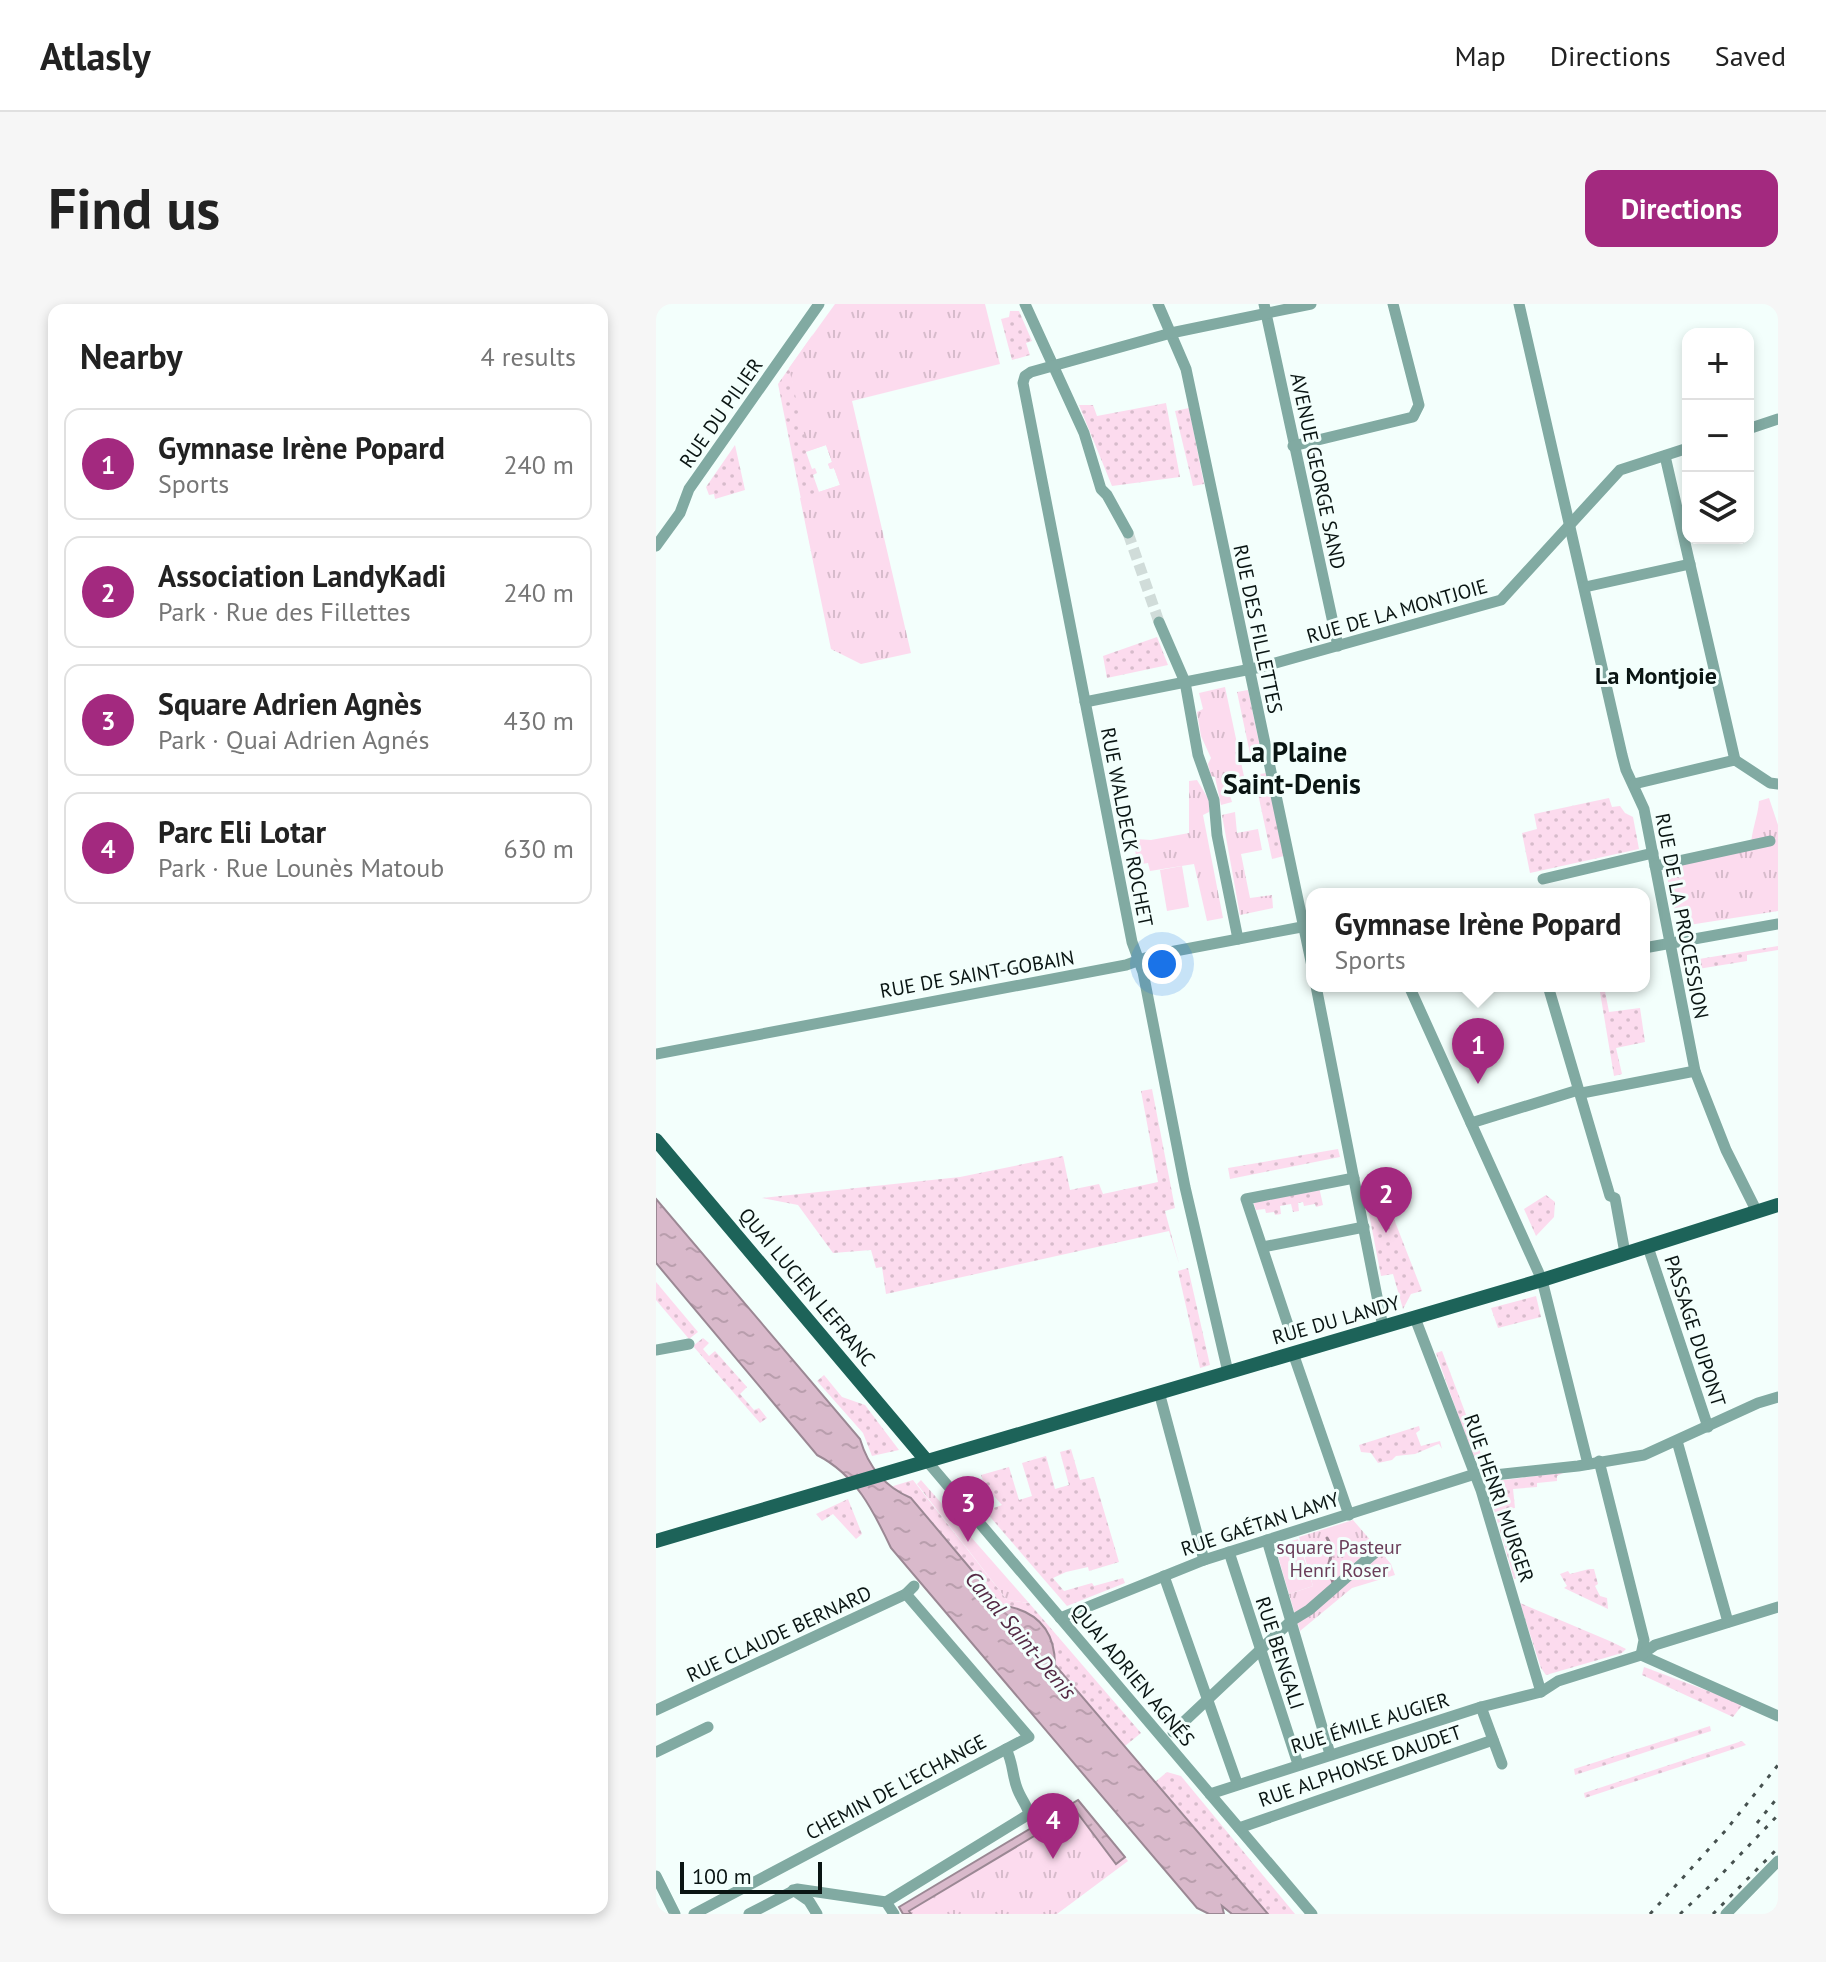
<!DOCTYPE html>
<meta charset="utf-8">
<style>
:root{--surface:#fff;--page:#f6f6f6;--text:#222;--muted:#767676;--line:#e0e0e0;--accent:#a3297f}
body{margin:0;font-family:"PT Sans",sans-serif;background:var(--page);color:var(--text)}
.controls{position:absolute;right:24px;top:24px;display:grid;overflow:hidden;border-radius:16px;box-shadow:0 4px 12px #0003}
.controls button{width:72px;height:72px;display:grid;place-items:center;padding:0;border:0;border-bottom:2px solid var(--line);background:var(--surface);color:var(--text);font:40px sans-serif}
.scale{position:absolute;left:24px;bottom:20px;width:142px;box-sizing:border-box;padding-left:8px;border:4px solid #0a1513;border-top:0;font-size:22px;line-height:28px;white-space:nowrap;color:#0a1513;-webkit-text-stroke:6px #f3fffc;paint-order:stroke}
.you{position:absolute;left:506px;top:660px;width:28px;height:28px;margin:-20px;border:6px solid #fff;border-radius:50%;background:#1a73e8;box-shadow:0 0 0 12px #1a73e833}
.badge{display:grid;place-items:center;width:52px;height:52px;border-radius:50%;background:var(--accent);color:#fff;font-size:26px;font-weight:700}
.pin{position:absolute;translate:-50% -66px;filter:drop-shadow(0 2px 4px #0008)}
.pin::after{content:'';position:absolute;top:42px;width:28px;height:24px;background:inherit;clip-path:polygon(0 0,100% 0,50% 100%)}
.popup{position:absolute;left:650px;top:584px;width:344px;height:104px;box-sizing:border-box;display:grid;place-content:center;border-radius:16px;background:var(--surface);filter:drop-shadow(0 2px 6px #0005);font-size:26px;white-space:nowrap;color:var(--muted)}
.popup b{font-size:30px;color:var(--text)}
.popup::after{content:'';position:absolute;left:50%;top:100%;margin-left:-16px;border:16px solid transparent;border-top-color:var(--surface)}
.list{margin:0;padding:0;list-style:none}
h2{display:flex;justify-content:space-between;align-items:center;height:104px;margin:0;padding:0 32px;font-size:34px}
h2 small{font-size:26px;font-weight:400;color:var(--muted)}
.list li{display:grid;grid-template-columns:52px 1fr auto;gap:24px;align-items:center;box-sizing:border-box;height:112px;margin:0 16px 16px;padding:0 16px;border:2px solid var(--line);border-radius:16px}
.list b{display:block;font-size:30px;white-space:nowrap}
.list p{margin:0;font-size:26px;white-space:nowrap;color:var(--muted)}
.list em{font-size:26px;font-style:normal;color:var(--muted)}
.icon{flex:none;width:44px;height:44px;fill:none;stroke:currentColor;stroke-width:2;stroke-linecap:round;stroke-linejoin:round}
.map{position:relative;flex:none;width:1122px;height:1610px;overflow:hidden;border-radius:16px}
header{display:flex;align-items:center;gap:48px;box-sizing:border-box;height:112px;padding:0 40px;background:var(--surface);border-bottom:2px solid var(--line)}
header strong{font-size:38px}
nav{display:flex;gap:44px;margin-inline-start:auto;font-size:28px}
.intro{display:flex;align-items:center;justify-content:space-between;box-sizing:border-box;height:192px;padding:0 48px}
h1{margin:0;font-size:56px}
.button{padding:20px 36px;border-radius:16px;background:var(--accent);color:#fff;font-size:28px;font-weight:700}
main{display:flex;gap:48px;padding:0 48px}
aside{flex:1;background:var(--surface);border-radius:16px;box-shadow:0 4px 12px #0003}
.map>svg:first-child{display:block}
.grass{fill:url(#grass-dots);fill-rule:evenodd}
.park{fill:url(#park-tufts)}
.pitch{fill:#fcdbee}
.water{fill:url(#water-ripples);stroke:#9b8894;stroke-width:2}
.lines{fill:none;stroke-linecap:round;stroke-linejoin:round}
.stream{stroke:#9b8894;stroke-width:3}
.minor-tunnel{stroke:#d0dcd9;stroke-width:11;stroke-dasharray:11 5.5;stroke-linecap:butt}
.minor{stroke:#81aaa2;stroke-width:11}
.major{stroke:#1d6359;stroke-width:14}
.rail{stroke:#46514f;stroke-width:3;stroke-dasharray:4 8;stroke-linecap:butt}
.labels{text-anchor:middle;stroke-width:6;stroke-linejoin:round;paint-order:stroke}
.street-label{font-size:20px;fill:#0a1513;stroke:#f3fffc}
.park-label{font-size:20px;fill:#6a3d59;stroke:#f3fffc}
.water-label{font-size:22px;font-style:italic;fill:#532944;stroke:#f3fffc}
.quarter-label{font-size:24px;font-weight:bold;fill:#0a1513;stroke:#f3fffc}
.district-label{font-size:28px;font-weight:bold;fill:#0a1513;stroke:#f3fffc}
</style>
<header>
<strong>Atlasly</strong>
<nav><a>Map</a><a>Directions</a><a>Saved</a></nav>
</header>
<div class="intro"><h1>Find us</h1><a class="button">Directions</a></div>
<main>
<aside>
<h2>Nearby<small>4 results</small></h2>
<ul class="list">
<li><span class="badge">1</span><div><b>Gymnase Irène Popard</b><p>Sports</p></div><em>240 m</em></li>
<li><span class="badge">2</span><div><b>Association LandyKadi</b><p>Park · Rue des Fillettes</p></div><em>240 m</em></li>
<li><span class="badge">3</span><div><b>Square Adrien Agnès</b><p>Park · Quai Adrien Agnés</p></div><em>430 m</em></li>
<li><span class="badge">4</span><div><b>Parc Eli Lotar</b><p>Park · Rue Lounès Matoub</p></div><em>630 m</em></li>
</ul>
</aside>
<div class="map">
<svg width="1122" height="1610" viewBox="0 0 1122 1610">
<defs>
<pattern id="grass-dots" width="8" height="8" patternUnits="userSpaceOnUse" patternTransform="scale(2)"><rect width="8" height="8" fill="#fcdbee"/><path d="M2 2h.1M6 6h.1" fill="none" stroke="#d7bbcb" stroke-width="1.8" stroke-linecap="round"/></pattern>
<pattern id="park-tufts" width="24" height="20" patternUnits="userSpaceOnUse" patternTransform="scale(2)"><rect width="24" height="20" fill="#fcdbee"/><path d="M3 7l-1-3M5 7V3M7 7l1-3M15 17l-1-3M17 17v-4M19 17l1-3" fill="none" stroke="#d7bbcb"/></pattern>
<pattern id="water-ripples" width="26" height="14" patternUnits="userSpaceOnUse" patternTransform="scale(2)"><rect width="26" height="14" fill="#d9b9cb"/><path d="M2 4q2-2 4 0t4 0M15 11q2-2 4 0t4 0" fill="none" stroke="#b99ead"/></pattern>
</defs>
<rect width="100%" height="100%" fill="#f3fffc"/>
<g class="grass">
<path d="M354,7H363L376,37L370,39L374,51L356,56L345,15L353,13Z"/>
<path d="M157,30L136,76L138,82L169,74L211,249L158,260L122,80ZM170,141L176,158L172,160L174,165L178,164L184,181L163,188L157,171L161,169L159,164L156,165L150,148Z"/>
<path d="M510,99L524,173L456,182L423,101H437L441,112Z"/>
<path d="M533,104L548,180L537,182L519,107Z"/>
<path d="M79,141L89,186L59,195L58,190L53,191L50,183Z"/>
<path d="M501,333L512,361L451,374L447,352Z"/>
<path d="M592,386L607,457L596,459L581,388Z"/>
<path d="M610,469L628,552L616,555L598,471Z"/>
<path d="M953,494L956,503L964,502L969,509L977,513L983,545L874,569L866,529L881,525L878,510Z"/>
<path d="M1122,642V646L1091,651V657L1042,665L1043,672L1035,674L1031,657Z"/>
<path d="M943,682H948L953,708L984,704L989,738L960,744L966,770L958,772Z"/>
<path d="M496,785L519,904L509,907L523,960L513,927L230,990L226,963L220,964L215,946L177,949L142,901L106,894L304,873L407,852L414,886L443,880L447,890L502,878L485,787Z"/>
<path d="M682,845L684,853L574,875L572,864Z"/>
<path d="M722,874L766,987L755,990L747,1005L737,970L725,972L709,889Z"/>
<path d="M663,883L667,901L660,903L659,900L648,902L647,898L642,899L643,907L637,908L635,900L624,902L625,910L619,911L618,908L610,909L609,905L600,906L597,897Z"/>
<path d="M890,891L899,898L898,913L880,932L868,905Z"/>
<path d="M532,964L554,1061L544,1064L522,967Z"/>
<path d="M0,978L42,1028L33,1035L0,996Z"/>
<path d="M880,992L885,1013L842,1024L835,1004Z"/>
<path d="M47,1034L53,1039L47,1045L53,1052L59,1047L91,1083L84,1090L98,1106L103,1104L111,1114L104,1119L37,1042Z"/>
<path d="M786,1047L826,1153L818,1156L780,1049Z"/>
<path d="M168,1071L186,1093L209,1101L243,1146L216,1152L207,1129L161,1077Z"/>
<path d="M763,1122L764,1126L760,1129L765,1142L784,1137L786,1145L783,1140L780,1141L759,1150L740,1152L736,1156L722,1159L715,1149L705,1148L703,1141Z"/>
<path d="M415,1145L424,1176L438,1173L463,1258L433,1267L432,1263L410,1268L397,1274L408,1287L436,1279L438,1282L467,1274L469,1279L411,1302L329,1207L346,1201L329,1182L325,1171L353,1163L363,1196L376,1192L366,1159L390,1152L399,1185L413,1181L404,1148Z"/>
<path d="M909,1168L901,1172V1177L881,1179V1183L857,1185L859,1204L845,1206L865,1272L858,1275L831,1181L833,1178Z"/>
<path d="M257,1176L351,1296L373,1299L485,1429L469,1442L399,1361C400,1325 378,1306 345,1301L255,1195L239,1187L234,1183Z"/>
<path d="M192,1195L206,1230L200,1235L177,1210L166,1217L160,1210Z"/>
<path d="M933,1265H938L942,1280L939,1282L944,1292L951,1294L952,1305L908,1284L911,1282L904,1270L912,1267L914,1270Z"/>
<path d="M864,1299L956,1338L970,1345L966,1349L890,1371L885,1364Z"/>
<path d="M988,1363L1087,1400L1077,1413L986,1371Z"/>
<path d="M1054,1422L1055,1427L919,1471L918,1465Z"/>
<path d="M1086,1437L1090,1441L929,1494L928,1489Z"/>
<path d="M511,1468L525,1472L639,1610H612L499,1478Z"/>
</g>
<g class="park">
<path d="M179,0H329L344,60L196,97L255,349L205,360L175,345L144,194L184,181L178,164L174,165L172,160L176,158L170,141L152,147L133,64Z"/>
<path d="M569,383L589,477L571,481L576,498L565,501L559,473L555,472L552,460L555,454L545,432L541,408L547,405L543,389Z"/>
<path d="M541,476L553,496V508L547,511L567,614L551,617L538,560L494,567L492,559L480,561L479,535L495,536L533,529V477Z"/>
<path d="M1113,494L1122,521V607L1033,621C1013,614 1013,580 1010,562L1095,543C1095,527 1102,513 1103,497Z"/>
<path d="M579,508L581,529L602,525L606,546L585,550L594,594L616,591L617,604L584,611L566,511Z"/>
<path d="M265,1176L373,1299L351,1296L261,1180Z"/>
<path d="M697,1216L735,1260L739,1271L696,1284L644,1327L633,1290L657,1282L643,1233Z"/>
<path d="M422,1496L472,1557L401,1610H247L243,1603Z"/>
</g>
<g class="pitch">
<path d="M526,562L533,603L511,607L504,566Z"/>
<path d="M642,1235L657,1282L633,1290L619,1242Z"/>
</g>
<g class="water">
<path d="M0,895L204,1135C212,1162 229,1183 255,1194L345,1301C379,1306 399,1325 399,1361L612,1610H576L566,1602L568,1610H553L541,1604L235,1244C217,1206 200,1171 161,1151L0,959Z"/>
<path d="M422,1496L469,1553L460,1560L420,1507L253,1607L255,1610H247L243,1603Z"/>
</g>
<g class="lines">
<path class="stream" d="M671,1234L677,1245L672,1263L677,1279"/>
<path class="minor-tunnel" d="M472,229L503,318"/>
<g class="minor">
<path d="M369,0L428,129L445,185L451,191L472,229"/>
<path d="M502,0L530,65L656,662"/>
<path d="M608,0L682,342"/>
<path d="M863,0L966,451L970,466L988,505L1039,767L1070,846L1101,908"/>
<path d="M1092,125L1122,115"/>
<path d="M637,142L757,113L763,101L737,0"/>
<path d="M1009,152L1079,456"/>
<path d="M1092,224V225"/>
<path d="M0,242L24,209L33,185L163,0"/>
<path d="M929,283L1034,260"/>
<path d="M503,318L529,378L542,451L558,496L561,531L582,635"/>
<path d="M429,398L605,363L845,296L964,166L1032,144"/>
<path d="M978,480L1079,456L1114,479L1122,480"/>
<path d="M999,562L1114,537"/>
<path d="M887,575L997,549"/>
<path d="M988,644L1122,620"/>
<path d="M660,682L727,1023"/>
<path d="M753,682L886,976L932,1160"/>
<path d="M892,682L954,892L959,894L969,949"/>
<path d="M0,750L470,661L498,651L656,621"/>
<path d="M815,819L919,787L926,789L1039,767"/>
<path d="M607,943L708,923"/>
<path d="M992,943L1052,1123"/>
<path d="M759,1014L825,1186L885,1388"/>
<path d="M635,1030L590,895L698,874"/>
<path d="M0,1046L33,1040"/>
<path d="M637,1049L693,1211"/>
<path d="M572,1068L529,883L487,668L476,638L367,79L369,72L375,68L515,29L655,0"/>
<path d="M503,1088L548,1256"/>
<path d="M1021,1137L1072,1318"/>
<path d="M270,1156L656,1610"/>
<path d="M943,1157L988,1336L985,1351"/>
<path d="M611,1236L674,1450"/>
<path d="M573,1248L642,1460"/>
<path d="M508,1272L581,1479"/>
<path d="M404,1314L548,1256L819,1170L829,1172L922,1162L988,1151L1102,1099L1122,1093"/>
<path d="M985,1351L1122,1412"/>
<path d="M825,1403L846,1460"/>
<path d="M0,1406L250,1290L258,1282"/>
<path d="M517,1428L635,1317L653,1306L723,1245"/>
<path d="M0,1448L52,1423"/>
<path d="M554,1490L825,1403L885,1388L902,1377L985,1351L999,1341L1122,1303"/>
<path d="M583,1524L837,1436"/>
<path d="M0,1572L19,1610"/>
<path d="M137,1586L153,1597L161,1610"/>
<path d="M230,1598L370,1512L373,1509C370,1500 364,1493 361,1484C356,1471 357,1458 350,1445"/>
<path d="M38,1610L373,1433L250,1290"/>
<path d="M93,1610L141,1585L230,1598L238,1610"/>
<path d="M1070,1610L1122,1557"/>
</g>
<g class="major">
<path d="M0,836L270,1156"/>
<path d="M0,1237L886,976L1122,901"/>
</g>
<g class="rail">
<path d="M1101,1519L1122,1493"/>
<path d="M994,1610L1070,1526L1122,1461"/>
<path d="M1024,1610L1060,1576L1122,1511"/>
<path d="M1057,1610L1122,1544"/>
</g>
</g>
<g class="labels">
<g class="street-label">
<text transform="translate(65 109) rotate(-55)" y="7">RUE DU PILIER</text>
<text transform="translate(662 167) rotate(78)" y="7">AVENUE GEORGE SAND</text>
<text transform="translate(741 307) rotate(-16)" y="7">RUE DE LA MONTJOIE</text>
<text transform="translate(602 325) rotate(78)" y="7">RUE DES FILLETTES</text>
<text transform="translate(471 523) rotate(79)" y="7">RUE WALDECK ROCHET</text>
<text transform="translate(1026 612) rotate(79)" y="7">RUE DE LA PROCESSION</text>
<text transform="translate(321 670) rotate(-10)" y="7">RUE DE SAINT-GOBAIN</text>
<text transform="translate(151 983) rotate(50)" y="7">QUAI LUCIEN LEFRANC</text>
<text transform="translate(680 1016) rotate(-16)" y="7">RUE DU LANDY</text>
<text transform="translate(1039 1027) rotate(72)" y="7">PASSAGE DUPONT</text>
<text transform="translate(843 1194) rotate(71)" y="7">RUE HENRI MURGER</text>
<text transform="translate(604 1220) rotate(-18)" y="7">RUE GAÉTAN LAMY</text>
<text transform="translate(123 1330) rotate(-25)" y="7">RUE CLAUDE BERNARD</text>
<text transform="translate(624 1349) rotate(72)" y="7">RUE BENGALI</text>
<text transform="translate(477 1371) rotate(50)" y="7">QUAI ADRIEN AGNÉS</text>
<text transform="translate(714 1419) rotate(-17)" y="7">RUE ÉMILE AUGIER</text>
<text transform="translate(704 1462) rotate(-19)" y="7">RUE ALPHONSE DAUDET</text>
<text transform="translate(240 1483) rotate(-28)" y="7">CHEMIN DE L'ECHANGE</text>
</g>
<g class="park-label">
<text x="683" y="1250">square Pasteur<tspan x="683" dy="23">Henri Roser</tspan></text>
</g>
<g class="water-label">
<text transform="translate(365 1331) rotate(50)" y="8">Canal Saint-Denis</text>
</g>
<g class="quarter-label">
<text x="1000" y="380">La Montjoie</text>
</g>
<g class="district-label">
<text x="636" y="458">La Plaine<tspan x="636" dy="32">Saint-Denis</tspan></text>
</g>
</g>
</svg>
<div class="controls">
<button>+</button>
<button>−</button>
<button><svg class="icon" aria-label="layers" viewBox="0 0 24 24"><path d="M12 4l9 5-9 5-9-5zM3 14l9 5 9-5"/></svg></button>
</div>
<div class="scale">100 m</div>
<div class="you"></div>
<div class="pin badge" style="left:822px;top:780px">1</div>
<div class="popup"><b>Gymnase Irène Popard</b>Sports</div>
<div class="pin badge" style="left:730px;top:929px">2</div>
<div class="pin badge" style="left:312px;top:1238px">3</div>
<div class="pin badge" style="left:397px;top:1555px">4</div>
</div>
</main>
